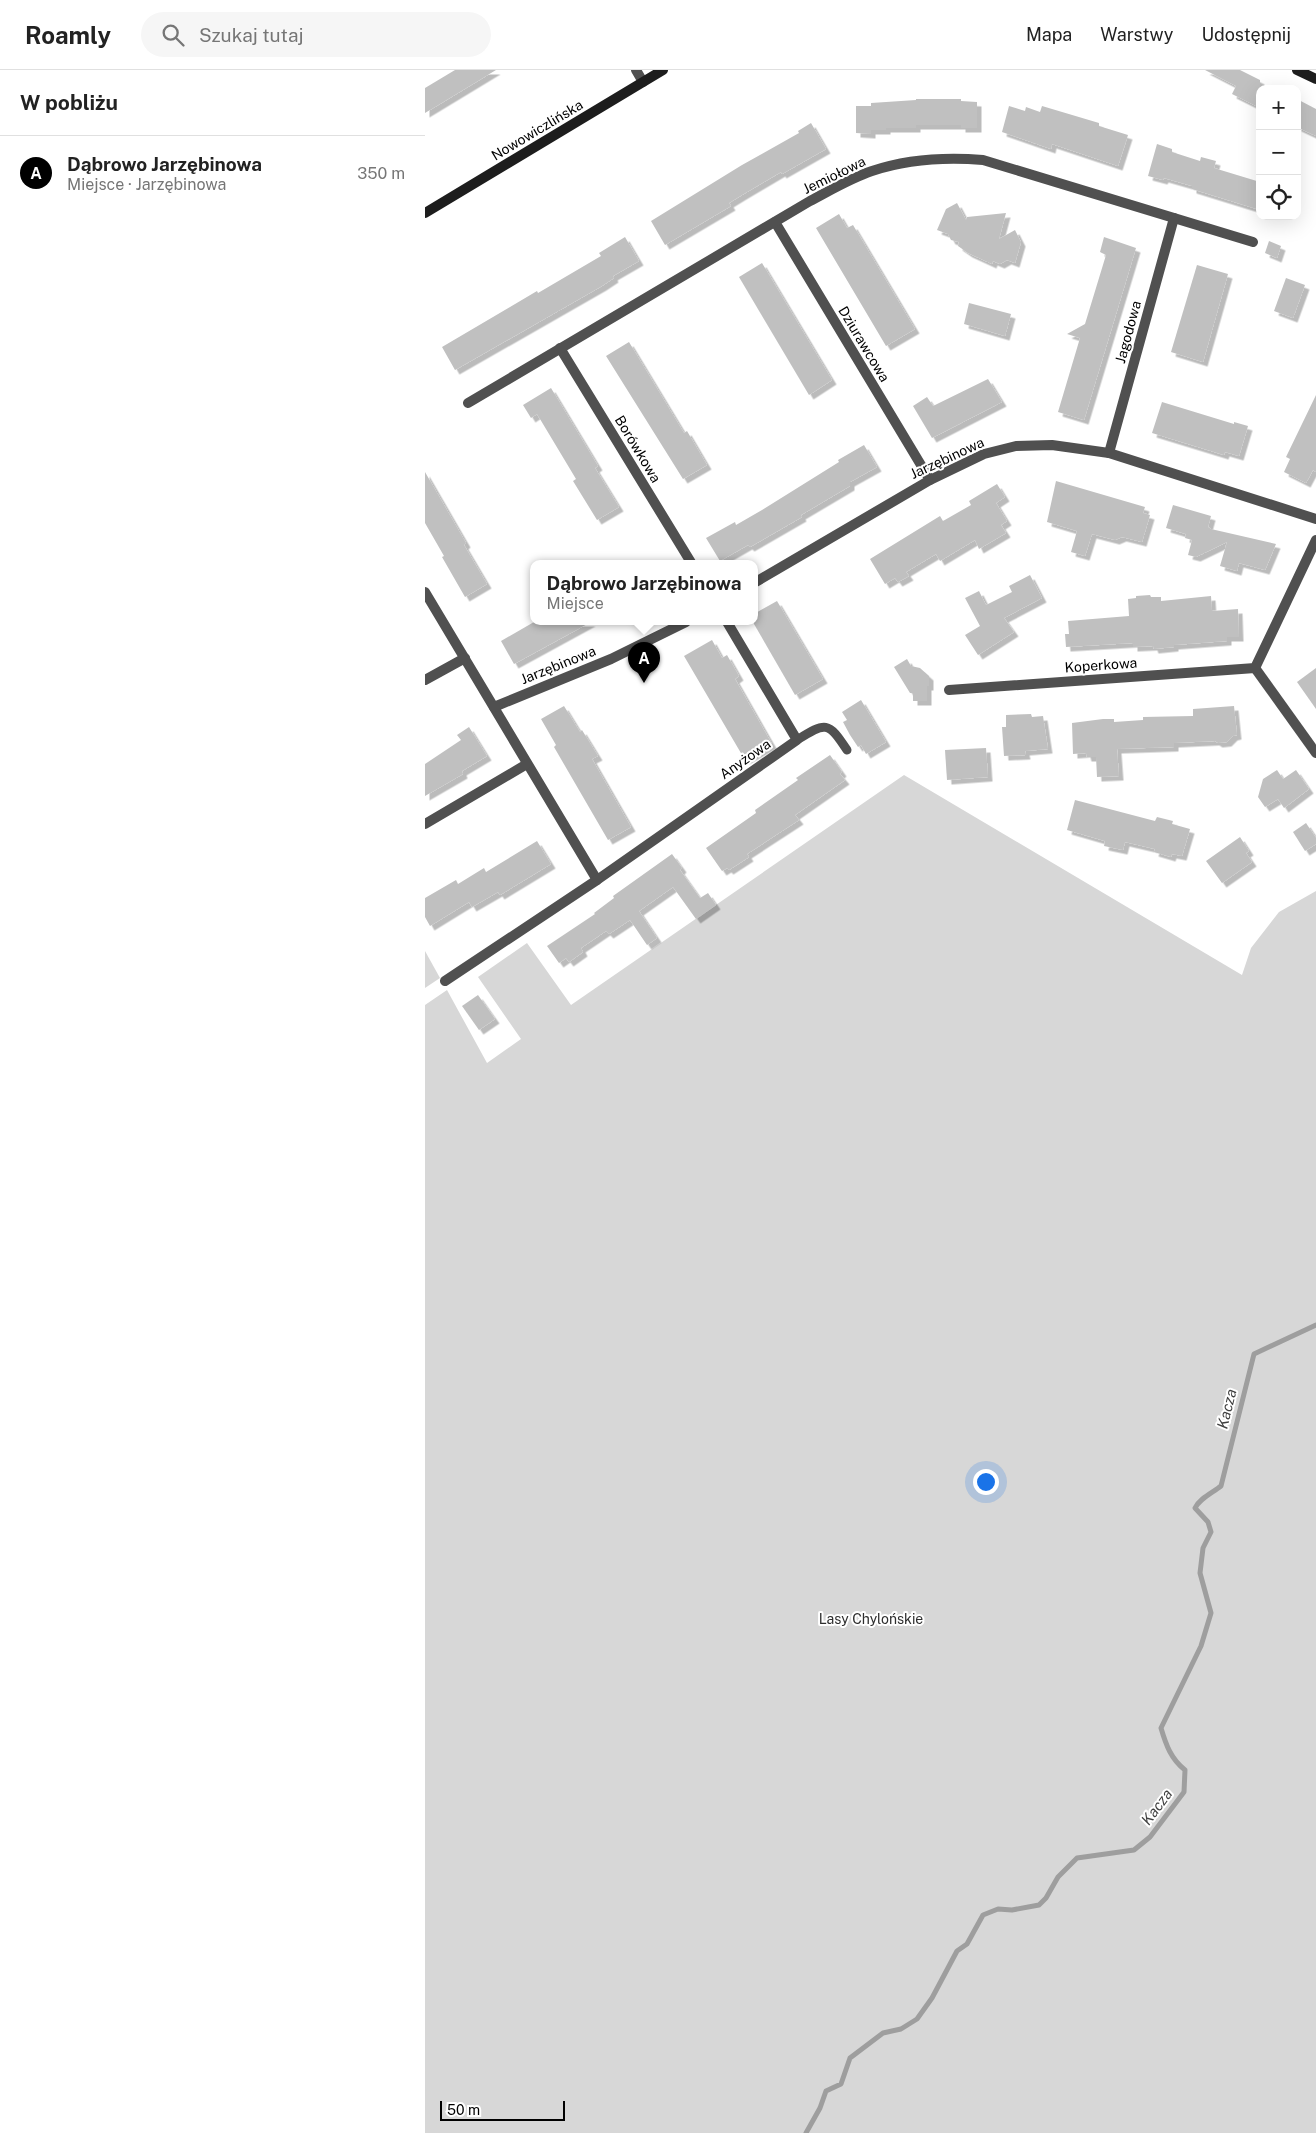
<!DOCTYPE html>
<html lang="pl">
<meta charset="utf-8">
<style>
:root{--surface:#fff;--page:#f6f6f6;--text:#222;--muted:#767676;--line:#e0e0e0;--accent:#000}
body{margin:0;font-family:"Public Sans",sans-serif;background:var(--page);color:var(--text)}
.controls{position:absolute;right:15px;top:15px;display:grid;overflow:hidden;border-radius:10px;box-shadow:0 5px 20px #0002}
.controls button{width:45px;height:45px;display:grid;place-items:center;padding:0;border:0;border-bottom:1px solid var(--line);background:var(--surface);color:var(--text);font:25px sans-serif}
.scale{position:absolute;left:15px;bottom:12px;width:125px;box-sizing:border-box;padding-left:5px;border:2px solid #000;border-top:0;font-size:14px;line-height:18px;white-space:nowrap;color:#000;-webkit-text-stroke:4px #fff;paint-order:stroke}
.you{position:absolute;left:560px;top:1411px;width:18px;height:18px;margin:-12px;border:4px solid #fff;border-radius:50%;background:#1a73e8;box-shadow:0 0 0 8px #1a73e833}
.badge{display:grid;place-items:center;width:32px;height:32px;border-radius:50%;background:var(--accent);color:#fff;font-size:16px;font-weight:700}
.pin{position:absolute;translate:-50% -41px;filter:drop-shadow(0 1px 2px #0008)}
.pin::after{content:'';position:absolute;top:26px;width:18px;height:15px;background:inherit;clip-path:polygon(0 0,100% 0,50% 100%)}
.popup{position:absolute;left:105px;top:490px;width:228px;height:65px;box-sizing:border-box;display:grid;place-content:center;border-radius:10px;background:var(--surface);filter:drop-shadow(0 1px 4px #0005);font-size:16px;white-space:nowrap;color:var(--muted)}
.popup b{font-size:19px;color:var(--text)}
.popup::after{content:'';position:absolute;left:50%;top:100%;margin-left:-10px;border:10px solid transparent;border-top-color:var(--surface)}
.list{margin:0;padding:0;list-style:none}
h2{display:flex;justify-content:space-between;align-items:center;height:65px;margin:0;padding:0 20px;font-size:21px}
h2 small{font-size:16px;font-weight:400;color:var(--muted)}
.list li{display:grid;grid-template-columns:32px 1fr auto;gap:15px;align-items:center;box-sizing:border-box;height:75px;padding:0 20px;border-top:1px solid var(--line)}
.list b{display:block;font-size:19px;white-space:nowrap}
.list p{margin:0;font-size:16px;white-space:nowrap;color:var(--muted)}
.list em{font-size:16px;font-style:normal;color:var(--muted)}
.icon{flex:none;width:28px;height:28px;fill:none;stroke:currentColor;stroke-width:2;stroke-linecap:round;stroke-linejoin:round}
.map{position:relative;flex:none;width:891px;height:2063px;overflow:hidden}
header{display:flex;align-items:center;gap:30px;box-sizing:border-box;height:70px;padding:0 25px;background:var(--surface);border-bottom:1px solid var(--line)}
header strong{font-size:24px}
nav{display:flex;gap:28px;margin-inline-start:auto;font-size:18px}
.search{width:350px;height:45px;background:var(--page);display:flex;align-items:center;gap:12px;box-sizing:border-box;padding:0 18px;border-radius:28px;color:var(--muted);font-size:19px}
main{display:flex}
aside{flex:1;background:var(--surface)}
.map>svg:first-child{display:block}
.green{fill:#d7d7d7}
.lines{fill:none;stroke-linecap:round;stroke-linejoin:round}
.stream{stroke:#9e9e9e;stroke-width:5}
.building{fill:#c0c0c0;filter:url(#shadow)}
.lane{stroke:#505050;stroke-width:9}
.street{stroke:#505050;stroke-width:10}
.secondary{stroke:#1d1d1d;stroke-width:10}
.labels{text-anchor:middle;stroke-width:4;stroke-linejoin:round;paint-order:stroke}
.street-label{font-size:14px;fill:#000;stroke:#fff}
.park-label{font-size:14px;fill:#2e2e2e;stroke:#fff}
.water-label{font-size:15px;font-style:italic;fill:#3f3f3f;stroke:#fff}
</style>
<header>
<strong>Roamly</strong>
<div class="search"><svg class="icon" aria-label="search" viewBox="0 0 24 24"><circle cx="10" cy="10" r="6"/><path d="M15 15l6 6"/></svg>Szukaj tutaj</div>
<nav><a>Mapa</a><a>Warstwy</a><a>Udostępnij</a></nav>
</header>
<main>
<aside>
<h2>W pobliżu<small></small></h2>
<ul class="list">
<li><span class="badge">A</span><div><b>Dąbrowo Jarzębinowa</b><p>Miejsce · Jarzębinowa</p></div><em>350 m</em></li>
</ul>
</aside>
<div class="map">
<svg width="891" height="2063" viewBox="0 0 891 2063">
<defs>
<filter id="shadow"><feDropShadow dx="4.5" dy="4.5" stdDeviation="0" flood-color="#0004"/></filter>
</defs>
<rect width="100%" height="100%" fill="#fff"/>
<g class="green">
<path d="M479,705L817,905L826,878L854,842L891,821V2063H0V935L22,920L62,993L96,969L53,907L102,873L146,935Z"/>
<path d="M0,881L15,908L0,918Z"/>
</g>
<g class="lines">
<path class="stream" d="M381,2063L395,2038L401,2021L416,2014L425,1988L458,1963L476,1959L492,1949L507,1928L532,1881L542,1874L558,1845L573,1839L587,1840L614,1835L621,1828L633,1807L652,1788L709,1780L725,1767L759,1722L760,1700C746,1689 741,1675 736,1658L776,1576L786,1543L775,1503L778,1478L786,1462L783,1452L770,1438C775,1428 787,1423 796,1416L829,1284L891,1255"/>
</g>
<g class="building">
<path d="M30,0H71L0,43V18Z"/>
<path d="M780,0H815L835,10V38L807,24L811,16Z"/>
<path d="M491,29H536V31L552,32V58H536V55H491V58H461V60H446V64L431,63V36H446V33L491,30Z"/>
<path d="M872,29L891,39V66L872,57Z"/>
<path d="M584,36L600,41L601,37L615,42L617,36L674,53V56L703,65L693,96L627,74L626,79L577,62Z"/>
<path d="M386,53L401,79L357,104L356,102L317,125L304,133L306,136L240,175L226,151L317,95L374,63L373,61Z"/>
<path d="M732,74L747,79V82L775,91L776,87L791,91L789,98L835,112V140L767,119V116L739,108L738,110L723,106Z"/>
<path d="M532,133L541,150L542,147L581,143L574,169L590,160L596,172L590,193L582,190L575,194L568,191L567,194L543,183L533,176L534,172L526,170L523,164L512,160L521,139Z"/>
<path d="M414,144L422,158L428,155L490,259L461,276L391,158Z"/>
<path d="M200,167L214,191L188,206L189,208L177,216L30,300L17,277L112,221L113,223L176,186L174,183Z"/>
<path d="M679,167L711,178L659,350L633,342L655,268L642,264L660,254L681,185L675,182Z"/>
<path d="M844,171L856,176L852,188L840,183Z"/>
<path d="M337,193L407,310L384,325L314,207Z"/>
<path d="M772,195L803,204L778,292L746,282Z"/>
<path d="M861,208L880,215L868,248L849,241Z"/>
<path d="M544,233L586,244L580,266L539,254Z"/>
<path d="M204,272L259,363L262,361L282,395L258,409L181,286Z"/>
<path d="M563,309L577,332L507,368L488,336L502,327L508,336Z"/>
<path d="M126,318L173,396L170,398L194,437L172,450L148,411L151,409L112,344L106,348L98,335Z"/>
<path d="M891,325V402L888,400L881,413L859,402L865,389L861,387Z"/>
<path d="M737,332L809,354V352L823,356L814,386L800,382L799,385L727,363Z"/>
<path d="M439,375L452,397L425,412V416L376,445L377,447L325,477L323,475L295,491L281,468L310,452L311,455L337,440L414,392L413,390Z"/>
<path d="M0,402L41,473L39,475L62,514L40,527L17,487L19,486L0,453Z"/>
<path d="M631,411L720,437L718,443L725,445L717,472L697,467L690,470L667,464L660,486L646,482L652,461L622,452Z"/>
<path d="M572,414L580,427L571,433L582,451L576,455L581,463L554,479L550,470L515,491L511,484L481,502L484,506L473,512L470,508L460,514L445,489L515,446L518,451L546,435L544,431Z"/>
<path d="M748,435L786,446L783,457L786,459L851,474L840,500L814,493L812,501L795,496L802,472L771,487L763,485L767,470L760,468L761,464L741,458Z"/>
<path d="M605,505L617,528L579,548L589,562L553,585L540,565L555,556L540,528L554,521L561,535L587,522L584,516Z"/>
<path d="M725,525L726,527H736V531L786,526L787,541L813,539L814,567H802V571L749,575V577L729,579L728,576L708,577V573L641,577L640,564H644L643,551L704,546L703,529L711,528V526Z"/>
<path d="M352,531L398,609L370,625L329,554V544Z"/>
<path d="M109,552H166L89,594L76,571Z"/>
<path d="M287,570L297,588L302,585L314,606L310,609L347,674L320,690L259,586Z"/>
<path d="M482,589L486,596L495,598L504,606V616H502V631H488V623H485L469,597Z"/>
<path d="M891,598V639L872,612Z"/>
<path d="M436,630L461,672L441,684L436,675L433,677L425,665L418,652L422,650L417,642Z"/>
<path d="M139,636L155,662L157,660L173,686L167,689L206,757L183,770L129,677L131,675L116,649Z"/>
<path d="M809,636L812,665L808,666L802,672L793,673L790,671L749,673V677L692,679L694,706L672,707L671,687H662L661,683L648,684L647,653L678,649H689V652L718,650V647L768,646V639Z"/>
<path d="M606,644L607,647L618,646L623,679L600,681L601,685L579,686L577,657H581V645Z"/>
<path d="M44,657L62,686L37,701L38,704L0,726V694L36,670L32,665Z"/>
<path d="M561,678L563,707L522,710L520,680Z"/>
<path d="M405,685L417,702L415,704L420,710L370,745L374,750L322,784L324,787L304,800L302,798L297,801L281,778L331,743L330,740L373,710L371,708Z"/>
<path d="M852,700L858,709L871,700L884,719L859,738L853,729L840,737L833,727L838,709Z"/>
<path d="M650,730L730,751L732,747L748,751L747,754L765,759L757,786L747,784L746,787L729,782L730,779L700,772L698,780L679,776L680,771L642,760Z"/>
<path d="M881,753L891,768V774L880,781L868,762Z"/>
<path d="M815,767L824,781L821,783L827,792L797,813L781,791Z"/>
<path d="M112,771L126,794L75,825L73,822L47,837L44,832L5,856L0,847V828L31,810L33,814L59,798L61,802Z"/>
<path d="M247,784L257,798L255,800L275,828L283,823L291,835L271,849L248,817L214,841L232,868L222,875L205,850L184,864L181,861L156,878L158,882L144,892L141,888L134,893L122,876L170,844L169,843L189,828L188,826Z"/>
<path d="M53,925L70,949L54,960L37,936Z"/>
</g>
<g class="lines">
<path class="lane" d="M372,670C401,652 403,651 422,680"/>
<g class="street">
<path d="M211,0L218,12"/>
<path d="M350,152L505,410"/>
<path d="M135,278L267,494"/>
<path d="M43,333L385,131C406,120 426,108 447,101C483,89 521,87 558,90L828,172"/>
<path d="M684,383L749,148"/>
<path d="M329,513L505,410L559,384L591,376L627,375L684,383L891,449"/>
<path d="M0,522L172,810"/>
<path d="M830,598L891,683"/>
<path d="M0,610L40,588"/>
<path d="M524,620L830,598L891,470"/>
<path d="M69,637L186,589L261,552"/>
<path d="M0,754L102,694"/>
<path d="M20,911L172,810L372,670L302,552"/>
</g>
<g class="secondary">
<path d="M872,0L891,9"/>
<path d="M0,143L238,0"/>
</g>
</g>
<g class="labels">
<g class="street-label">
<text transform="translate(112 60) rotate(-31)" y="5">Nowowiczlińska</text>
<text transform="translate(409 105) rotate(-26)" y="5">Jemiołowa</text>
<text transform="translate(703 262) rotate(-75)" y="5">Jagodowa</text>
<text transform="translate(439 274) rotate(59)" y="5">Dziurawcowa</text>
<text transform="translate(213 379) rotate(59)" y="5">Borówkowa</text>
<text transform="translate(522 388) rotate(-25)" y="5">Jarzębinowa</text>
<text transform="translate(133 595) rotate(-22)" y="5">Jarzębinowa</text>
<text transform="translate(676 595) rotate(-4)" y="5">Koperkowa</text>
<text transform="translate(320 689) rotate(-35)" y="5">Anyżowa</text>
</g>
<g class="park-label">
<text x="446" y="1554">Lasy Chylońskie</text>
</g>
<g class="water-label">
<text transform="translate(802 1339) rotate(-76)" y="5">Kacza</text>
<text transform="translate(732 1737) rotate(-53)" y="5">Kacza</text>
</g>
</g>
</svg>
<div class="controls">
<button>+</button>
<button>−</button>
<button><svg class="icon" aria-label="locate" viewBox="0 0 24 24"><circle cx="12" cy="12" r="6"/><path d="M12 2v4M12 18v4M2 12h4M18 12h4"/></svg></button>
</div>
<div class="scale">50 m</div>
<div class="you"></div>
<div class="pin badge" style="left:219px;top:613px">A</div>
<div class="popup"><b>Dąbrowo Jarzębinowa</b>Miejsce</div>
</div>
</main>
